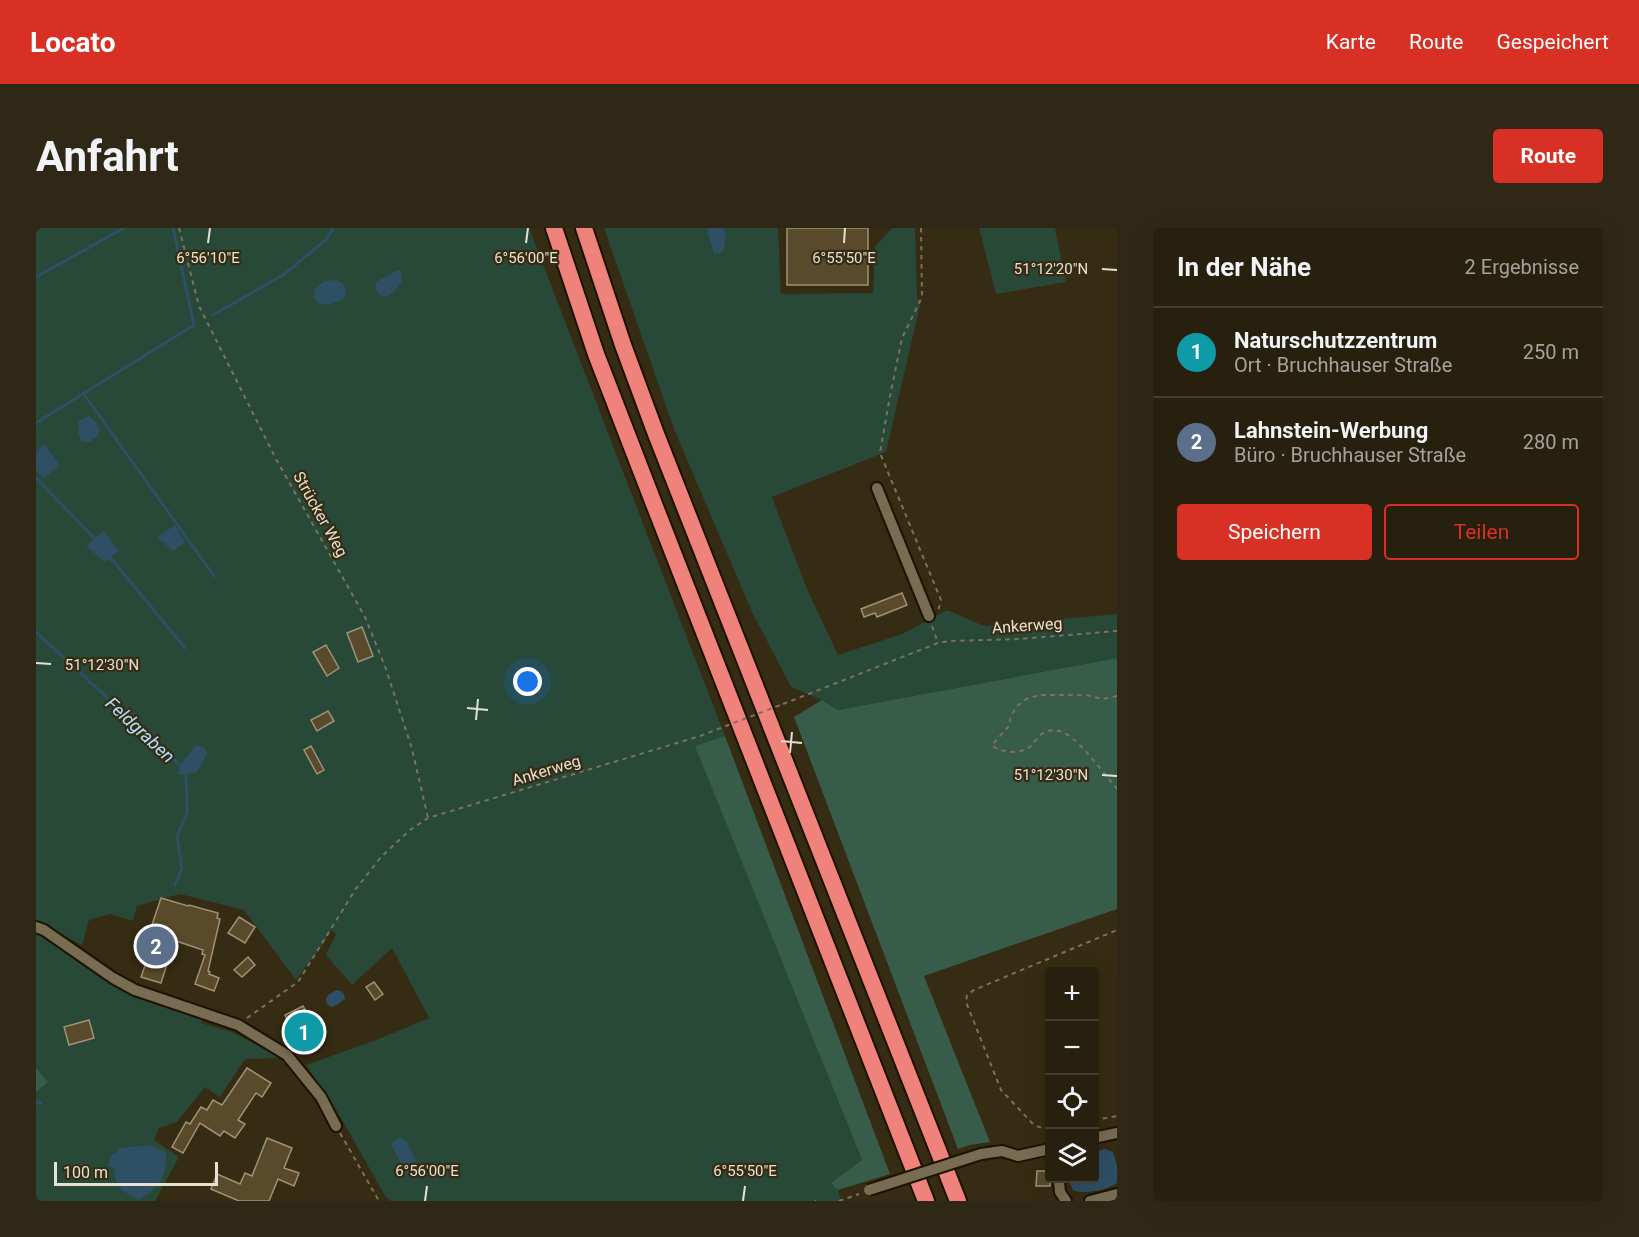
<!DOCTYPE html>
<html lang="de">
<meta charset="utf-8">
<style>
:root{--surface:#28200e;--page:#302817;--text:#f1f3f6;--muted:#a5a39e;--line:#443e2e;--accent:#d93025}
body{margin:0;font-family:Roboto,sans-serif;background:var(--page);color:var(--text)}
.controls{position:absolute;right:18px;bottom:18px;display:grid;overflow:hidden;border-radius:6px;box-shadow:0 6px 24px #0002}
.controls button{width:54px;height:54px;display:grid;place-items:center;padding:0;border:0;border-bottom:2px solid var(--line);background:var(--surface);color:var(--text);font:30px sans-serif}
.scale{position:absolute;left:18px;bottom:15px;width:164px;box-sizing:border-box;padding-left:6px;border:3px solid #e7e1d2;border-top:0;font-size:16px;line-height:21px;white-space:nowrap;color:#e7e1d2;-webkit-text-stroke:4px #362b13;paint-order:stroke}
.you{position:absolute;left:492px;top:454px;width:21px;height:21px;margin:-15px;border:4px solid #fff;border-radius:50%;background:#1a73e8;box-shadow:0 0 0 9px #1a73e833}
.badge{display:grid;place-items:center;width:39px;height:39px;border-radius:50%;background:var(--accent);color:#fff;font-size:20px;font-weight:700}
.pin{position:absolute;translate:-50% -50%;border:3px solid #fff;box-shadow:0 2px 6px #0006}
.list{margin:0;padding:0;list-style:none}
h2{display:flex;justify-content:space-between;align-items:center;height:78px;margin:0;padding:0 24px;font-size:26px}
h2 small{font-size:20px;font-weight:400;color:var(--muted)}
.list li{display:grid;grid-template-columns:39px 1fr auto;gap:18px;align-items:center;box-sizing:border-box;height:90px;padding:0 24px;border-top:2px solid var(--line)}
.list b{display:block;font-size:22px;white-space:nowrap}
.list p{margin:0;font-size:20px;white-space:nowrap;color:var(--muted)}
.list em{font-size:20px;font-style:normal;color:var(--muted)}
.actions{display:flex;gap:12px;padding:18px 24px}
.actions a{flex:1;padding:14px 0;border:2px solid var(--accent);border-radius:6px;text-align:center;font-size:21px;color:var(--accent)}
.actions .main{background:var(--accent);color:#fff}
.icon{flex:none;width:33px;height:33px;fill:none;stroke:currentColor;stroke-width:2;stroke-linecap:round;stroke-linejoin:round}
.map{position:relative;flex:none;width:1081px;height:973px;overflow:hidden;border-radius:6px}
header{display:flex;align-items:center;gap:36px;box-sizing:border-box;height:84px;padding:0 30px;background:var(--accent);color:#fff}
header strong{font-size:28px}
nav{display:flex;gap:33px;margin-inline-start:auto;font-size:21px}
.intro{display:flex;align-items:center;justify-content:space-between;box-sizing:border-box;height:144px;padding:0 36px}
h1{margin:0;font-size:42px}
.button{padding:15px 27px;border-radius:6px;background:var(--accent);color:#fff;font-size:21px;font-weight:700}
main{display:flex;gap:36px;padding:0 36px}
aside{flex:1;background:var(--surface);border-radius:6px;box-shadow:0 6px 24px #0002}
.map>svg:first-child{display:block}
.green{fill:#284838}
.forest{fill:#385c4a}
.water{fill:#2e4f64}
.lines{fill:none;stroke-linecap:round;stroke-linejoin:round}
.stream{stroke:#2e4f64;stroke-width:3}
.building{fill:#584a2a;stroke:#9f9277;stroke-width:1.5}
.minor-casing{stroke:#1d1300;stroke-width:14}
.highway-casing{stroke:#1d1300;stroke-width:20}
.path{stroke:#7b725d;stroke-width:2;stroke-dasharray:4.5 4.5;stroke-linecap:butt}
.minor{stroke:#786c52;stroke-width:10}
.highway{stroke:#f0827c;stroke-width:16}
.minor-bridge-casing{stroke:#1d1300;stroke-width:14;stroke-linecap:butt}
.path-bridge{stroke:#7b725d;stroke-width:2;stroke-dasharray:4.5 4.5;stroke-linecap:butt}
.minor-bridge{stroke:#786c52;stroke-width:10}
.ticks{fill:none;stroke:#e7e1d2;stroke-width:2}
.labels{text-anchor:middle;stroke-width:4.5;stroke-linejoin:round;paint-order:stroke}
.street-label{font-size:16px;fill:#e7e1d2;stroke:#362b13}
.water-label{font-size:18px;font-style:italic;fill:#b0e0ff;stroke:#362b13}
.ticks-label{font-size:15px;text-anchor:middle;fill:#e7e1d2;stroke:#362b13;stroke-width:4.5;stroke-linejoin:round;paint-order:stroke}
</style>
<header>
<strong>Locato</strong>
<nav><a>Karte</a><a>Route</a><a>Gespeichert</a></nav>
</header>
<div class="intro"><h1>Anfahrt</h1><a class="button">Route</a></div>
<main>
<div class="map">
<svg width="1081" height="973" viewBox="0 0 1081 973">
<rect width="100%" height="100%" fill="#362b13"/>
<g class="green">
<path d="M0,0H493L689,508L660,519L826,932L796,955L802,962L805,973H355L349,968L304,888L270,837L343,811L393,790L356,720L316,757L290,727L300,706L295,702L289,713L260,752L208,682L144,666L101,678L97,693L74,686L53,692L46,717L18,702L21,717L74,748L167,789L165,795L196,804L245,830L209,831L184,869L169,859L141,894L123,900L118,912L143,929L119,973H0Z"/>
<path d="M568,0H742L745,66L837,65L839,19L856,0H879L881,67L884,77L850,224L736,269L771,361L802,427L866,406L911,382L948,398L1081,386V430L802,482L786,472L755,459L716,384L638,201Z"/>
<path d="M943,0H1019L1030,54L960,66Z"/>
</g>
<g class="forest">
<path d="M1081,430V681L888,748L954,914L934,917L922,921L758,489L786,472L802,482Z"/>
<path d="M689,508L854,946L802,962L795,955L826,932L659,518Z"/>
<path d="M0,840L12,854L0,864Z"/>
</g>
<g class="water">
<path d="M673,0H687L690,5L688,22L684,25L678,26L671,2Z"/>
<path d="M361,42L364,43C370,55 360,62 351,69L345,68L339,61L340,54Z"/>
<path d="M301,52L308,57L310,63L307,72L292,77L282,75L278,69L279,61L288,53Z"/>
<path d="M53,188L58,192L64,202L62,208L53,214L45,213L42,203L43,192Z"/>
<path d="M8,216L24,237L8,250L0,242V223Z"/>
<path d="M139,297L149,314L137,323L121,309Z"/>
<path d="M68,303L83,323L69,334L50,318Z"/>
<path d="M160,517L169,520L171,526L161,544L150,546H142L144,537Z"/>
<path d="M301,762L305,763L308,766L309,771L301,777L295,779L291,776L290,771L292,767Z"/>
<path d="M364,909L371,914L384,940L370,946L355,916Z"/>
<path d="M114,917L130,924C131,951 123,958 103,972C87,964 80,960 78,941L72,937L75,928L79,926L83,920Z"/>
<path d="M1069,921L1077,924L1081,938V955C1070,962 1050,967 1037,962L1032,951L1058,950L1059,924Z"/>
</g>
<g class="lines">
<g class="stream">
<path d="M0,49L88,0"/>
<path d="M177,87L247,47L291,11L297,0"/>
<path d="M47,165L178,348"/>
<path d="M0,195L158,97L137,0"/>
<path d="M0,250L60,312"/>
<path d="M74,329L149,420"/>
<path d="M0,404L145,538"/>
<path d="M139,657L146,640L141,608L151,585L150,546L148,544"/>
<path d="M0,874L5,875"/>
</g>
</g>
<g class="building">
<rect x="751" y="0" width="81" height="57"/>
<path d="M866,365L871,377L841,389L839,385L828,389L825,381Z"/>
<path d="M326,399L337,428L322,434L311,405Z"/>
<path d="M290,417L303,440L291,448L277,424Z"/>
<path d="M292,483L298,493L281,503L275,492Z"/>
<path d="M275,518L288,542L281,546L268,522Z"/>
<path d="M125,670L152,678L153,677L182,685L181,690L184,691L172,743L174,744L173,746L183,750L178,763L159,756L169,727L166,726L167,722L134,711L126,735L131,736L125,755L105,749L111,732L105,730Z"/>
<path d="M203,689L219,699L209,715L192,705Z"/>
<path d="M212,729L219,737L206,749L198,742Z"/>
<path d="M338,754L347,766L339,772L330,759Z"/>
<path d="M267,778L279,799L276,800L285,816L268,825L249,787Z"/>
<path d="M53,792L58,810L33,817L28,799Z"/>
<path d="M211,840L235,855L226,869L220,865L202,892L209,896L199,910L188,903L184,908L164,895L147,925L136,919L150,894L154,896L165,879L171,882L177,872L186,877Z"/>
<path d="M231,910L256,920L248,940L263,945L258,958L242,951L233,973H203L175,961L181,946L204,956L209,945L216,948Z"/>
<path d="M1001,943H1014V958H1000Z"/>
</g>
<g class="lines">
<defs>
<g id="minor">
<path d="M841,260L893,388"/>
<path d="M0,699L8,702L77,750L99,762L202,797L251,827L285,869L300,898"/>
<path d="M1058,910L1081,905"/>
<path d="M945,926L966,923L982,928L1014,921"/>
<path d="M1026,950L1023,954L1024,964L1030,973"/>
<path d="M1054,973L1081,966"/>
</g>
<g id="highway">
<path d="M518,0L560,126L618,276L890,973"/>
<path d="M548,0L587,117L620,206L922,973"/>
</g>
</defs>
<use href="#minor" class="minor-casing"/>
<use href="#highway" class="highway-casing"/>
<g class="path">
<path d="M143,0L163,78L240,231L329,389L350,441L376,521L392,590"/>
<path d="M885,0L886,69L866,110L853,173L844,225L905,372L902,383"/>
<path d="M896,398L902,415"/>
<path d="M1081,468L1067,471L1050,467H1005L992,470L981,478L975,488L973,498L956,517C966,526 985,526 995,518C996,518 1000,511 1001,511C1008,501 1020,500 1030,506C1045,514 1069,547 1081,561"/>
<path d="M747,476L902,415L913,413L983,411L1081,403"/>
<path d="M211,790L262,754L319,662L345,629L374,602L392,590L664,508"/>
<path d="M1058,892L1081,888"/>
<path d="M1014,900H1006L998,897L965,862L930,774L931,767L938,762L1081,702"/>
<path d="M304,905L343,973"/>
<path d="M779,973H780"/>
<path d="M803,973L823,966"/>
</g>
<use href="#minor" class="minor"/>
<use href="#highway" class="highway"/>
<defs>
<path id="minor-bridge" d="M833,962L945,926"/>
</defs>
<use href="#minor-bridge" class="minor-bridge-casing"/>
<path class="path-bridge" d="M664,508L747,476"/>
<use href="#minor-bridge" class="minor-bridge"/>
</g>
<path class="ticks" d="M172,15L174,0M490,15L492,0M808,15L809,0M1066,41L1081,42M0,435L15,436M431,480L452,482M440,492L442,471M745,513L766,515M754,525L756,504M1066,547L1081,548M389,973L391,958M707,973L709,958"/>
<g class="labels">
<g class="street-label">
<text transform="translate(285 286) rotate(61)" y="6">Strücker Weg</text>
<text transform="translate(991 397) rotate(-4)" y="6">Ankerweg</text>
<text transform="translate(510 542) rotate(-17)" y="6">Ankerweg</text>
</g>
<g class="water-label">
<text transform="translate(104 502) rotate(43)" y="6">Feldgraben</text>
</g>
</g>
<g class="ticks-label">
<text x="172" y="35">6°56'10"E</text>
<text x="490" y="35">6°56'00"E</text>
<text x="808" y="35">6°55'50"E</text>
<text x="1015" y="46">51°12'20"N</text>
<text x="66" y="442">51°12'30"N</text>
<text x="1015" y="552">51°12'30"N</text>
<text x="391" y="948">6°56'00"E</text>
<text x="709" y="948">6°55'50"E</text>
</g>
</svg>
<div class="controls">
<button>+</button>
<button>−</button>
<button><svg class="icon" aria-label="locate" viewBox="0 0 24 24"><circle cx="12" cy="12" r="6"/><path d="M12 2v4M12 18v4M2 12h4M18 12h4"/></svg></button>
<button><svg class="icon" aria-label="layers" viewBox="0 0 24 24"><path d="M12 4l9 5-9 5-9-5zM3 14l9 5 9-5"/></svg></button>
</div>
<div class="scale">100 m</div>
<div class="you"></div>
<div class="pin badge" style="left:268px;top:804px;background:#0f9aa8">1</div>
<div class="pin badge" style="left:120px;top:718px;background:#5c6f8a">2</div>
</div>
<aside>
<h2>In der Nähe<small>2 Ergebnisse</small></h2>
<ul class="list">
<li><span class="badge" style="background:#0f9aa8">1</span><div><b>Naturschutzzentrum</b><p>Ort · Bruchhauser Straße</p></div><em>250 m</em></li>
<li><span class="badge" style="background:#5c6f8a">2</span><div><b>Lahnstein-Werbung</b><p>Büro · Bruchhauser Straße</p></div><em>280 m</em></li>
</ul>
<div class="actions"><a class="main">Speichern</a><a>Teilen</a></div>
</aside>
</main>
